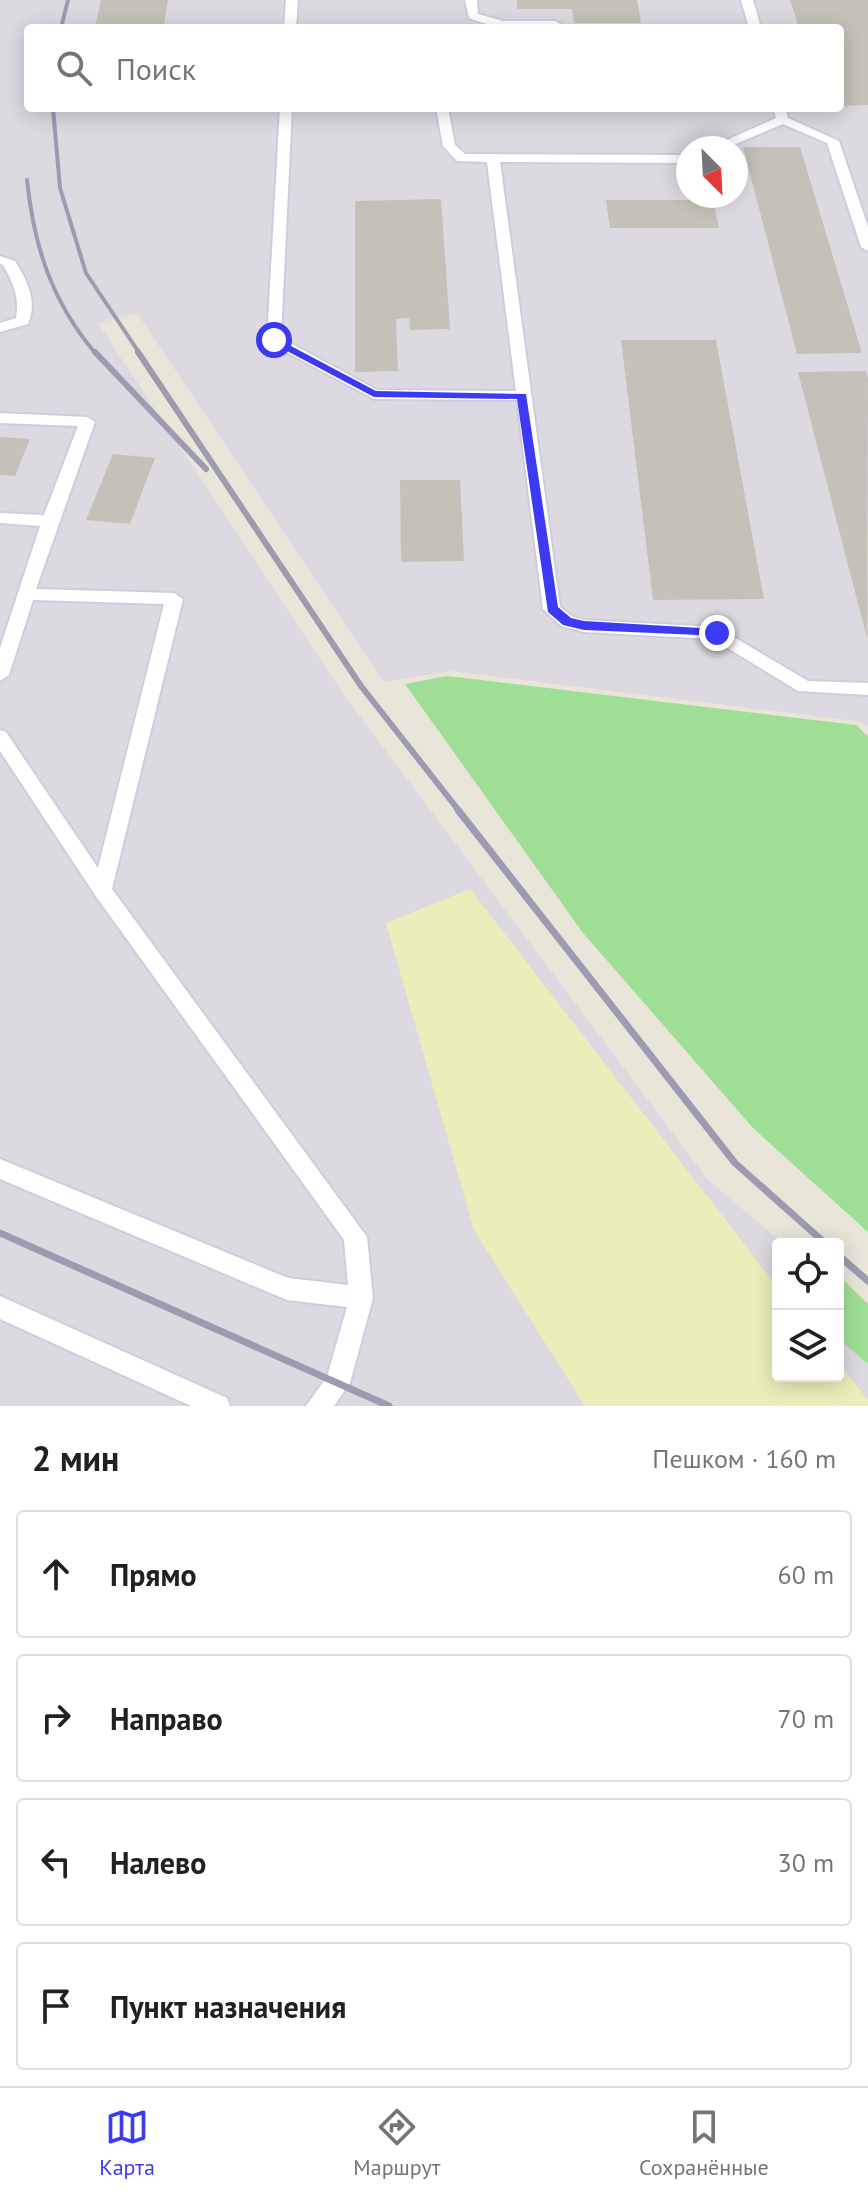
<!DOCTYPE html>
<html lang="ru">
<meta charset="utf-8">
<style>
:root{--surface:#fff;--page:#f2f2f2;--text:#202124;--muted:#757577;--line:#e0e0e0;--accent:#3d3af4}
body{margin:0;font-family:"PT Sans",sans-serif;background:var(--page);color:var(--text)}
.controls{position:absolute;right:24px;bottom:24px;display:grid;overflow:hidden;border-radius:8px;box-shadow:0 4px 20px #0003}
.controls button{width:72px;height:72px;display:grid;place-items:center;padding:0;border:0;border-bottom:2px solid var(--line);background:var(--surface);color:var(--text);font:40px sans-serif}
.compass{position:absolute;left:676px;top:136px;width:72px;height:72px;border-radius:50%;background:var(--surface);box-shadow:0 4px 20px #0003;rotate:156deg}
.stop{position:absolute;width:24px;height:24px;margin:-18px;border:6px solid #3d3af4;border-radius:50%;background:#fff}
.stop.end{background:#3d3af4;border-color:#fff;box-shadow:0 2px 8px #0008}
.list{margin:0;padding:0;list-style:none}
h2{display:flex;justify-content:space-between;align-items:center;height:104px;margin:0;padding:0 32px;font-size:34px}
h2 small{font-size:26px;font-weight:400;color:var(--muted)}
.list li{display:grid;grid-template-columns:52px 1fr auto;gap:24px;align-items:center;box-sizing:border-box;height:128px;margin:0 16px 16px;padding:0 16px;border:2px solid var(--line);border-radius:8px}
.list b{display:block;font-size:30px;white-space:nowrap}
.list em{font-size:26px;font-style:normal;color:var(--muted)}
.icon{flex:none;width:44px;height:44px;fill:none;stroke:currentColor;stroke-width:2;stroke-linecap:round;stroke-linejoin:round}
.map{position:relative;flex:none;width:868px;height:1406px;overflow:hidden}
.search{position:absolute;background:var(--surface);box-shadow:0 4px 20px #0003;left:24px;right:24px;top:24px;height:88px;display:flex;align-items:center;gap:20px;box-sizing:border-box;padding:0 28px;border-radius:8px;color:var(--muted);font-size:30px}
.sheet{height:680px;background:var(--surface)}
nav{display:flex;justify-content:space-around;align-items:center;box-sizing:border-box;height:112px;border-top:2px solid var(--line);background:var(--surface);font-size:22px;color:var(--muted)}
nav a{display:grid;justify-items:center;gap:4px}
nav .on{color:var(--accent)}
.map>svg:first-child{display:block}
.industrial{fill:#ddd9e1;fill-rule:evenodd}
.green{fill:#9fdf95}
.sand{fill:#eceeba}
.building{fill:#c4c1b8}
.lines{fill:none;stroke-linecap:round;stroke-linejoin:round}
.lane-casing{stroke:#cecde0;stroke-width:4}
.lane{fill:#fff;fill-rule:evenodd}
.rail-far2{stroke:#9c9bb1;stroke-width:4}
.rail-far1{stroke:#9c9bb1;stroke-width:6}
.rail{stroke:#9c9bb1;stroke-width:7}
.route{fill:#3d3af4}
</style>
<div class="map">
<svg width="868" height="1406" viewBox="0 0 868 1406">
<rect width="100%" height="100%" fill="#e9e5d8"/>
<path class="industrial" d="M0,0H868V727L862,722L450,671L384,682L137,313L98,323L344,695L708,1180L784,1244H778V1376H838V1290L868,1315V1406H0ZM28,28H840V108H28ZM688,148H736V196H688Z"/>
<g class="green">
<path d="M447,676L856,725L868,736V1232L753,1128L583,933L405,684Z"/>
<path d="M838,1275L868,1304V1364L838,1338Z"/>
</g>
<path class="sand" d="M470,889L778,1288V1376H838V1363L868,1400V1406H585L474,1230L386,923Z"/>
<g class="building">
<path d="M101,0H168L164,26L95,27Z"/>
<path d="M517,0H637L641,23H574L572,9H517Z"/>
<path d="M790,0H868V105L840,106V28H799Z"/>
<path d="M743,147H800L862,353L797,354Z"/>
<path d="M441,199L450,329L410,330L409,318L396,319L398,371L355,372V201Z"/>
<path d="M606,200H713L719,228H610Z"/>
<path d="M621,340H716L764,599L653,600Z"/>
<path d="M866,371L868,378L867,638L798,372Z"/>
<path d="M0,437L30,439L15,476L0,475Z"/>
<path d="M113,454L155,458L130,524L86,520Z"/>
<path d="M400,480H460L464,561L401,562Z"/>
</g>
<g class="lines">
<defs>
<g id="lane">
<path d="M286,0H298L296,28H284Z"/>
<path d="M465,0H477L478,14L503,21H555L561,24C542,36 489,27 469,18Z"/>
<path d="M741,0H753L761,28H749Z"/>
<path d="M280,108H292L281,338L377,390L516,391L487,162L457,161L443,146L436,108H448L455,145L465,154L688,155V163L500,162L560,607L573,617L584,620L717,627L808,681L868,683V695L798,691L713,639L584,632L561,626L543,609L517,400L374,399L269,343L267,340Z"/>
<path d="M773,108H785L788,118L839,141L868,227V251L861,247L827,143L783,124L726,148H709L776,118Z"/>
<path d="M0,256L15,261C27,280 38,302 28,324L0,332V323L16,318C20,298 13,282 3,265L0,264Z"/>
<path d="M0,413L87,417L95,422L36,589L174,593L183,599L112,889L367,1237L373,1298L350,1383L334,1406H306L327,1377L347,1307L287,1300L0,1179V1159L288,1278L348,1285L344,1240L95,895L0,751V730L6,732L98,868L164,604L33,600L9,675L0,681V648L40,526L0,523V513L44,515L78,426L0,423Z"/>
<path d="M0,1296L227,1398L230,1406H191L0,1319Z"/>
</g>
</defs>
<use href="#lane" class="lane-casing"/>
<use href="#lane" class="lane"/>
<g class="rail-far2">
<path d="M61,28L68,0"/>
<path d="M53,108L60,188L86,273L140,354"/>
<path d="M27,180C34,247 52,302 96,354"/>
</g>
<g class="rail-far1">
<path d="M95,352L206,469"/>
<path d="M138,352L361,686L460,812"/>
</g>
<g class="rail">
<path d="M458,810L735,1163L826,1244"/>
<path d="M0,1233L389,1406"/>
<path d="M838,1255L868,1281"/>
</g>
</g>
<path class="route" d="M274,337L376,391L526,394L558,607L571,618L584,621L717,629L723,633L722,636L584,630L563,625L548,612L517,399L374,397L270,342Z"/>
</svg>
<div class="controls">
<button><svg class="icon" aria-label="locate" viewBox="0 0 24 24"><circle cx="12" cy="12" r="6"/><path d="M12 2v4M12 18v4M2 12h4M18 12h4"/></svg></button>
<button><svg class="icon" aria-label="layers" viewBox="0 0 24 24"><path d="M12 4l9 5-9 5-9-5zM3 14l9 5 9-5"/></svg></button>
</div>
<svg class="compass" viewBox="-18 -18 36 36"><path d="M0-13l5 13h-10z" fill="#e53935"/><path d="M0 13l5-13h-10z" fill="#757577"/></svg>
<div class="stop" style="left:274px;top:340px"></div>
<div class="stop end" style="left:717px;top:633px"></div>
<div class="search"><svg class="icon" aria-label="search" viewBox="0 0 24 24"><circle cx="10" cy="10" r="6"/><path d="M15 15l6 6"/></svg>Поиск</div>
</div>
<section class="sheet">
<h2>2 мин<small>Пешком · 160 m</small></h2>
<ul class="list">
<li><svg class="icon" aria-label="ahead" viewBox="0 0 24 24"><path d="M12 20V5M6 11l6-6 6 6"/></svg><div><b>Прямо</b></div><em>60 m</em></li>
<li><svg class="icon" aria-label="right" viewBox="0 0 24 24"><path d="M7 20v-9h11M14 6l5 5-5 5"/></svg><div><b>Направо</b></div><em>70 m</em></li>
<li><svg class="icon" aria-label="left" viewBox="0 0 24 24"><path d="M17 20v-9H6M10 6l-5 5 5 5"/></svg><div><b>Налево</b></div><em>30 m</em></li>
<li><svg class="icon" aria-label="arrive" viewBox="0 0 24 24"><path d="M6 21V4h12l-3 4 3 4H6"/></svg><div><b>Пункт назначения</b></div></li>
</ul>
</section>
<nav>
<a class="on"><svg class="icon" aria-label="map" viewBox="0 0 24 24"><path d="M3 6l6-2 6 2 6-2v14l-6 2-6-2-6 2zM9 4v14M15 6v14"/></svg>Карта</a>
<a><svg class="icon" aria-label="directions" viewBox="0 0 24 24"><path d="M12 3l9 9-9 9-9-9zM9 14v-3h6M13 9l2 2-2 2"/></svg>Маршрут</a>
<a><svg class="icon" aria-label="saved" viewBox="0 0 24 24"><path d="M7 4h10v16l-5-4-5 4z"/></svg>Сохранённые</a>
</nav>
